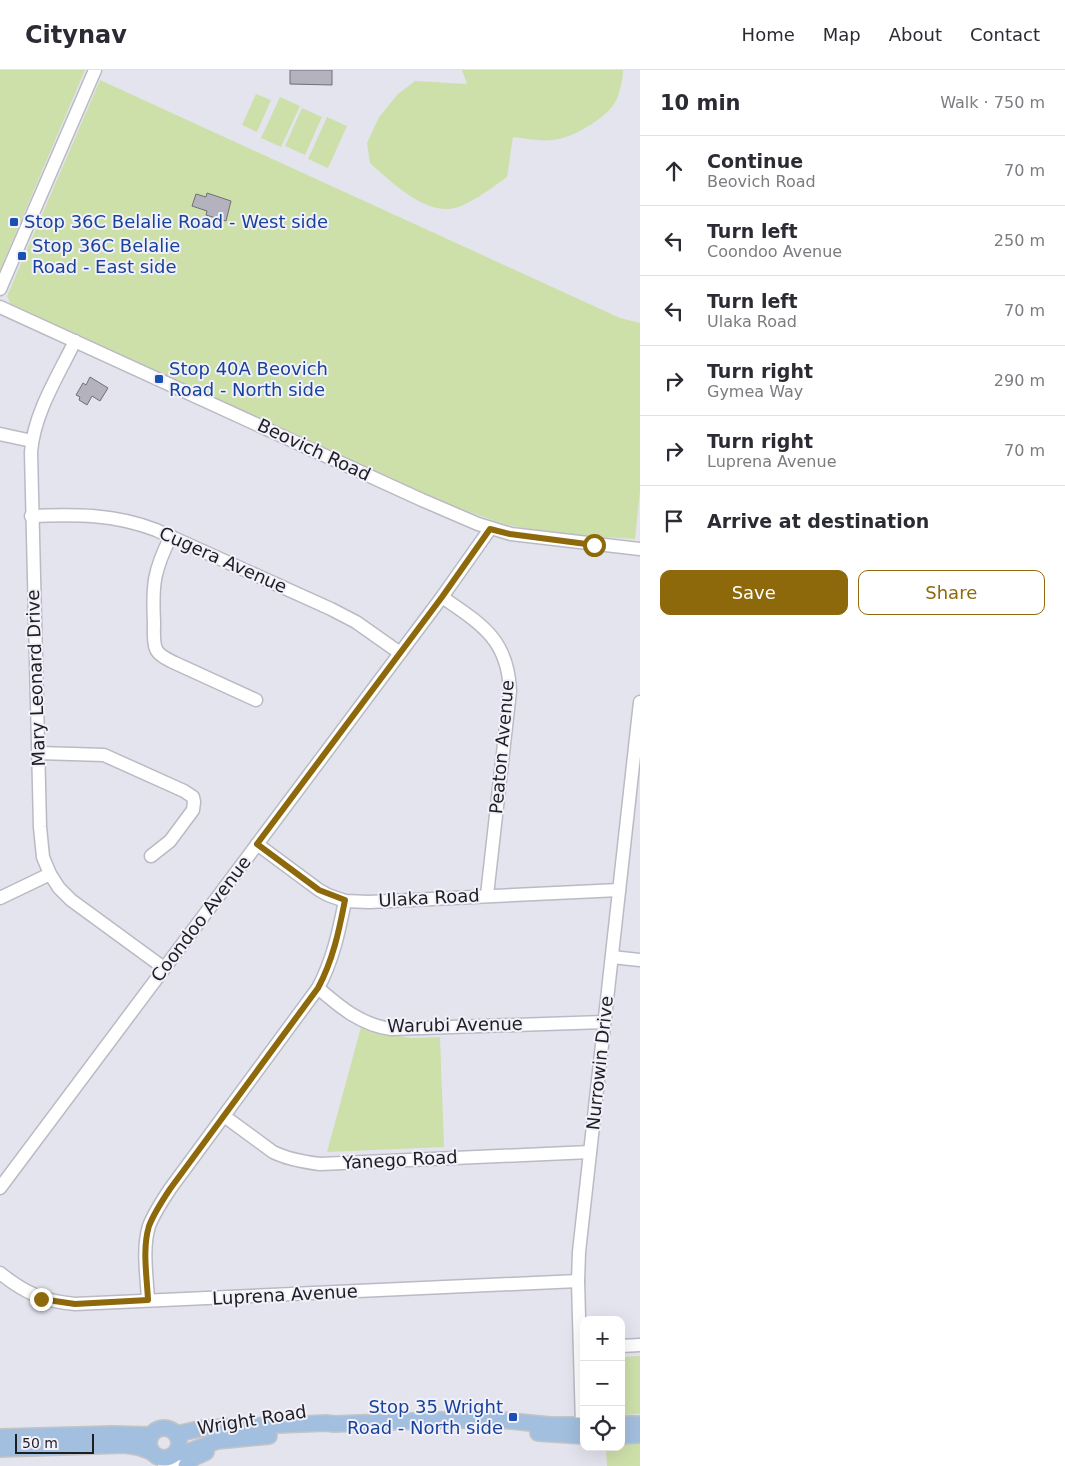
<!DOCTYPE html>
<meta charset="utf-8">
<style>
:root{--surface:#fff;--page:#f2f2f3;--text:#2b2b33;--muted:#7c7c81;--line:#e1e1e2;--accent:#8d690c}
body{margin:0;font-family:"DejaVu Sans",sans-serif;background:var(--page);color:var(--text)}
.controls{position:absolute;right:15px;bottom:15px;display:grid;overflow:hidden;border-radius:10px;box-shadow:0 5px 20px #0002}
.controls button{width:45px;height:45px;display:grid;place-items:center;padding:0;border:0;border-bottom:1px solid var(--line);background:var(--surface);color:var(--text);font:25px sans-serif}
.scale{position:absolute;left:15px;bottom:12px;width:79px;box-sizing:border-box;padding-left:5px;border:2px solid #1e1e21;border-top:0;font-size:14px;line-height:18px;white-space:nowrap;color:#1e1e21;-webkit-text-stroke:4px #f2f1fb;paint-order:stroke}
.stop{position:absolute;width:15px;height:15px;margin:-11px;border:4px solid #8d690c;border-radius:50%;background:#fff}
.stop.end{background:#8d690c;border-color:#fff;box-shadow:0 1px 5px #0008}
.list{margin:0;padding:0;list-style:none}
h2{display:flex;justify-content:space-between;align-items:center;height:65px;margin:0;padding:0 20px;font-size:21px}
h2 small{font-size:16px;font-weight:400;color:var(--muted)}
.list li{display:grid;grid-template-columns:32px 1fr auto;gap:15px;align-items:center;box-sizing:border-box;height:70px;padding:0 20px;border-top:1px solid var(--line)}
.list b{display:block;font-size:19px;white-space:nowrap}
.list p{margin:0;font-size:16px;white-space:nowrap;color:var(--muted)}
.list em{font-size:16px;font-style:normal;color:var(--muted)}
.actions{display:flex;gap:10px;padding:15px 20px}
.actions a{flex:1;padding:11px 0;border:1px solid var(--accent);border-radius:10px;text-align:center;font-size:18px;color:var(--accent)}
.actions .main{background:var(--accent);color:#fff}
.icon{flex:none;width:28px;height:28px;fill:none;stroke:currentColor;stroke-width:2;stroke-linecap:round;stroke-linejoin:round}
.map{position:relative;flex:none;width:640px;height:1396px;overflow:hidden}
header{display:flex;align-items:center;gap:30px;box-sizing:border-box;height:70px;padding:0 25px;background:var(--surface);border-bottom:1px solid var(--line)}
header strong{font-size:24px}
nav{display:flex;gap:28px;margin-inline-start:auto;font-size:18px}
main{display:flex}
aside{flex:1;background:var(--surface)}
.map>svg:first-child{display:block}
.green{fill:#cee0aa}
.building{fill:#b4b3bd;stroke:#706f78}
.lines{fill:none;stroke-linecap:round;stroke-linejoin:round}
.minor-casing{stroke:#babac4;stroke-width:15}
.major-casing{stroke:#c4c4c5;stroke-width:18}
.minor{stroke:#fff;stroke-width:12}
.major{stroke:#a3bfdf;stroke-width:15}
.route{stroke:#8d690c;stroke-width:6}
.transit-dot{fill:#1a4fb4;stroke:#f2f1fb;stroke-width:2}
.labels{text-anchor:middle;stroke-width:4;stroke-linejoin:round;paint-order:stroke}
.transit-label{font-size:18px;fill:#164399;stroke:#f2f1fb;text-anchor:start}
.street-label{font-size:18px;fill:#1e1e21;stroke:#f2f1fb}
</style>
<header>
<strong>Citynav</strong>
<nav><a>Home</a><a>Map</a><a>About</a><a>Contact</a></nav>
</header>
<main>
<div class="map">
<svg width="640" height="1396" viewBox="0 0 640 1396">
<rect width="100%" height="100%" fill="#e4e4ee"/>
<g class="green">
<path d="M0,0H85L0,200Z"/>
<path d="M462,0H623C623,10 619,29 612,37C601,50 579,63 563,68C547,73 529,69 513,67L507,107C493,117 466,138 449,139C421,141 390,111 370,93L367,73L379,47L398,24L415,11L467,14Z"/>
<path d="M100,10L620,248L640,253V421L635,469C592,466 547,464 505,454C488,449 471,442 454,437L12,237L7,226Z"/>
<path d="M256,24L271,30L257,62L242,55Z"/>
<path d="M280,27L300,36L281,77L261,68Z"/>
<path d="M302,38L322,47L305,85L285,76Z"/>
<path d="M327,47L347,56L328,98L308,89Z"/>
<path d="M361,957L375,962L412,968L440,967L444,1077L327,1082Z"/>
<path d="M640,1286V1344L621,1345V1287Z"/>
<path d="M640,1373V1396H607L606,1377H621V1374Z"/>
</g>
<g class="building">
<path d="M290,0H332V15L290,14Z"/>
<path d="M207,123L231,131L226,151L206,145L207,141L192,136L196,124L206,127Z"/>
<path d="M90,307L108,318L100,331L92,326L87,335L79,330L80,327L76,325L83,313L86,315Z"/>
</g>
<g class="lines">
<defs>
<g id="minor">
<path d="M0,219L95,0"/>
<path d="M0,237L422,430L478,454L511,464L640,479"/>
<path d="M75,271C58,306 34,343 31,382L40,757L43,787L50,804L59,818L71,830L164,898"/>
<path d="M0,364L32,371"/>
<path d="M31,446C75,444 115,444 156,460L331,539L356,552L400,583"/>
<path d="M171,466C154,500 152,514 154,552C154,561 153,572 156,579C159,586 169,590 175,593L256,630"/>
<path d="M442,527C481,554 508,569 510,621L487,825"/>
<path d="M39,683L104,685L184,721L193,727L194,732L193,740L170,771L151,786"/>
<path d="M257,774L319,820L328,825L345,831L369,832L619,820"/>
<path d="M0,828L50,804"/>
<path d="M612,887L640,890"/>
<path d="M318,918C340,937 361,955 391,959L604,952"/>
<path d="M224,1046L273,1082C287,1089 304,1092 320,1094L590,1082"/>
<path d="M0,1118L442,527L490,459"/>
<path d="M0,1203C25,1223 43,1231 75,1234L578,1211"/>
<path d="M148,1230C147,1207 142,1179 149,1156C154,1143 162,1131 170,1119L318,918C333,890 339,861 345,831"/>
<path d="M621,1276L640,1275"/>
<path d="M582,1355L578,1211L579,1182L640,632"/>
<path d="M175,1384L177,1396"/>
<path d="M162,1388L165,1396"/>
</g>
<g id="major">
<path d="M621,1354H640"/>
<circle cx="164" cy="1373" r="15"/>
<path d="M538,1363L584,1366"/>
<path d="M177,1364L203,1358L326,1353L334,1354L439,1350H501L550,1355H584"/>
<path d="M621,1366L640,1365"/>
<path d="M0,1367L113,1364L151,1365"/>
<path d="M0,1379L125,1375L138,1377L152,1382"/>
<path d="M176,1383H185L217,1371L269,1366"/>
<path d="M186,1396L193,1388L206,1382"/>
</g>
</defs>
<use href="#minor" class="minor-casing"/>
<use href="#major" class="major-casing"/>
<use href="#minor" class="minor"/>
<use href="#major" class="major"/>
</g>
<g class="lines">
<path class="route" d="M41,1229L75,1234L148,1230C147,1207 142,1179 149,1156C154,1143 162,1131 170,1119L318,918C333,890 339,861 345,830L319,820L257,774L442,527L490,459L510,464L594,475"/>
</g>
<g class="transit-dot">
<rect x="9" y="147" width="10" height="10" rx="2.5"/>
<rect x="17" y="181" width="10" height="10" rx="2.5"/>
<rect x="154" y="304" width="10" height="10" rx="2.5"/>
<rect x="508" y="1342" width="10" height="10" rx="2.5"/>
</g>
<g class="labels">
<g class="transit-label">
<text x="24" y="158">Stop 36C Belalie Road - West side</text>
<text x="32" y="182">Stop 36C Belalie<tspan x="32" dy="21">Road - East side</tspan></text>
<text x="169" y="305">Stop 40A Beovich<tspan x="169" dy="21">Road - North side</tspan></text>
<text x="503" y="1343" text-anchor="end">Stop 35 Wright<tspan x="503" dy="21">Road - North side</tspan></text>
</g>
<g class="street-label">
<text transform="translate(314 380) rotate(25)" y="6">Beovich Road</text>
<text transform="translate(223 490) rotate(24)" y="6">Cugera Avenue</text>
<text transform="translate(36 608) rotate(-92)" y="6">Mary Leonard Drive</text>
<text transform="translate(502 677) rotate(-85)" y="6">Peaton Avenue</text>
<text transform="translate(429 828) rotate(-3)" y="6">Ulaka Road</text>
<text transform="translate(201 849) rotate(-53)" y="6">Coondoo Avenue</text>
<text transform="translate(455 955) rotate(-1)" y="6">Warubi Avenue</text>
<text transform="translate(600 993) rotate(-84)" y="6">Nurrowin Drive</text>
<text transform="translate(400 1090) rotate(-3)" y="6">Yanego Road</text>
<text transform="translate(285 1225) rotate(-3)" y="6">Luprena Avenue</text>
<text transform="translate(252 1350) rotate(-9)" y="6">Wright Road</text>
</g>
</g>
</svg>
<div class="controls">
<button>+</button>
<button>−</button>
<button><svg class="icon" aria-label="locate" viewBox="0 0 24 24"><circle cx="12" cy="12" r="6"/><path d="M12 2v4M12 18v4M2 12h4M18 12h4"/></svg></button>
</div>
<div class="scale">50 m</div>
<div class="stop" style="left:594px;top:475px"></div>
<div class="stop end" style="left:41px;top:1229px"></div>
</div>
<aside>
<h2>10 min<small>Walk · 750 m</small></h2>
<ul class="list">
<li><svg class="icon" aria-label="ahead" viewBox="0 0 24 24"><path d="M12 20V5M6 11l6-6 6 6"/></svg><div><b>Continue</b><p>Beovich Road</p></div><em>70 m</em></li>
<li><svg class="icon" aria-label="left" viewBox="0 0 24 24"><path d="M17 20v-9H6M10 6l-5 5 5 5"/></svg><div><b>Turn left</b><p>Coondoo Avenue</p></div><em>250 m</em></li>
<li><svg class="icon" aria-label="left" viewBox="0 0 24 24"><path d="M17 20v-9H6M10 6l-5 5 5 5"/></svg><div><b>Turn left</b><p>Ulaka Road</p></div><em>70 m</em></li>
<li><svg class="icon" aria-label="right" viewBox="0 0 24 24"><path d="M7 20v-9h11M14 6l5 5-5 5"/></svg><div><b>Turn right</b><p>Gymea Way</p></div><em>290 m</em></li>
<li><svg class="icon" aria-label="right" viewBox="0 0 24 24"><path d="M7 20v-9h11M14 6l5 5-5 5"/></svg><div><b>Turn right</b><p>Luprena Avenue</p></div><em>70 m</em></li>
<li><svg class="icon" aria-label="arrive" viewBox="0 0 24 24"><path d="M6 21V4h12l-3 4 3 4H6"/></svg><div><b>Arrive at destination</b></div></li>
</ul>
<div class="actions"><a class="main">Save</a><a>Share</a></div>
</aside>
</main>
